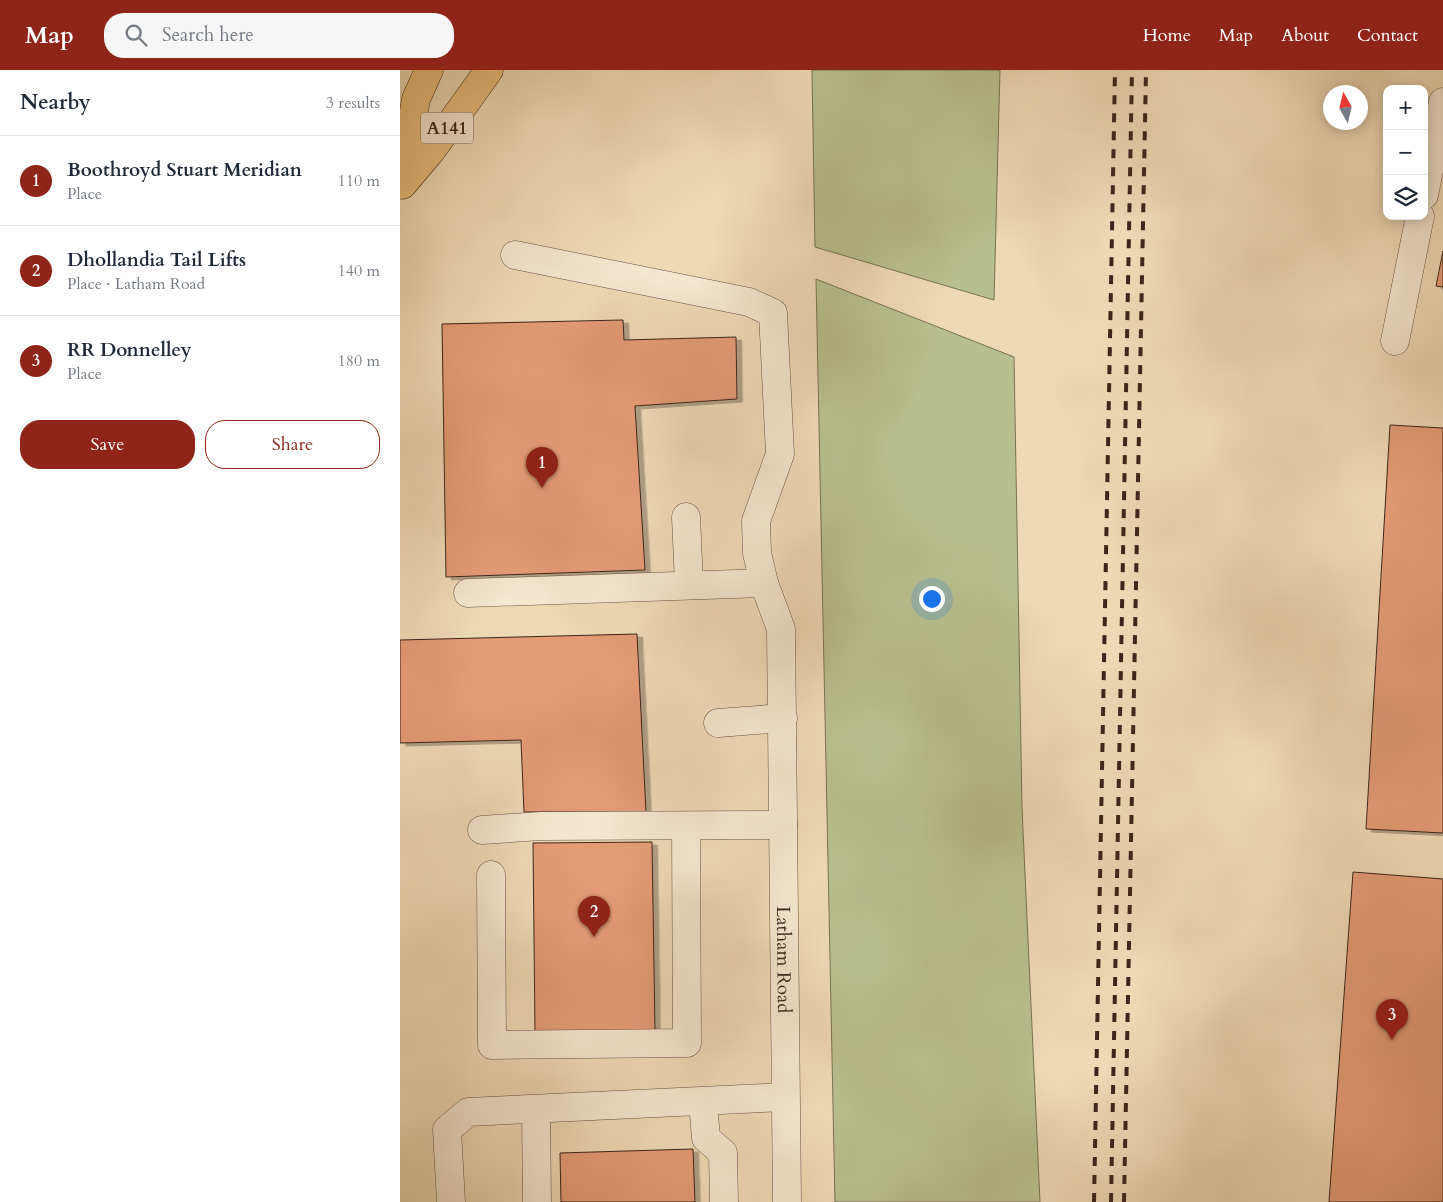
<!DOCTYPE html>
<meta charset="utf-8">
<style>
:root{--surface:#fff;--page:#f6f6f7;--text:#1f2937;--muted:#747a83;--line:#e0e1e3;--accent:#8f2418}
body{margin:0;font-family:Cardo,serif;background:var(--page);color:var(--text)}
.controls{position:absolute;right:15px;top:15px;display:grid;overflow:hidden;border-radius:10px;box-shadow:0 2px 12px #0003}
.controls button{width:45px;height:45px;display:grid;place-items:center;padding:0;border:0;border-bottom:1px solid var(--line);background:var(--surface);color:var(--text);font:25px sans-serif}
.compass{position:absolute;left:923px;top:15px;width:45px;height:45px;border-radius:50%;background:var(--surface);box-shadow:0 2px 12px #0003;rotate:352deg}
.you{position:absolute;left:531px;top:528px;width:18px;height:18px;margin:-12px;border:4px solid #fff;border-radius:50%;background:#1a73e8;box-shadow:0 0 0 8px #1a73e833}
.badge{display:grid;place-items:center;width:32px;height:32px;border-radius:50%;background:var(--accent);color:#fff;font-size:16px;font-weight:700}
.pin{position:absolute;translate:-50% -41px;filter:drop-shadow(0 1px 2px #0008)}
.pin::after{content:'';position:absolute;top:26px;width:18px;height:15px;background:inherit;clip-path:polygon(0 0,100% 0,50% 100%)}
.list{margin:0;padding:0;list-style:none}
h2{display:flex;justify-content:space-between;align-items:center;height:65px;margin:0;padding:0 20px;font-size:21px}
h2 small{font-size:16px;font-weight:400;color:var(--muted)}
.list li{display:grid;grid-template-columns:32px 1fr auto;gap:15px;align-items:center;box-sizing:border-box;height:90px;padding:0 20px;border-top:1px solid var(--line)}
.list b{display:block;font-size:19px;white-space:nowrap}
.list p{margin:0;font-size:16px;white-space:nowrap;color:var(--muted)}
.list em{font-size:16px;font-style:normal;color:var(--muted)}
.actions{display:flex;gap:10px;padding:15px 20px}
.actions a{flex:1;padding:11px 0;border:1px solid var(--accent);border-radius:20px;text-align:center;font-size:18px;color:var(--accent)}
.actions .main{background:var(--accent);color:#fff}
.icon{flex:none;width:28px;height:28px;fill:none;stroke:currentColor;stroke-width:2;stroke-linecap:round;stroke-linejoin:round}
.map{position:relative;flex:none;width:1043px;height:1132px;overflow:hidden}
header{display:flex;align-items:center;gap:30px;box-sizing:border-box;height:70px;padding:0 25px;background:var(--accent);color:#fff}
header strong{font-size:24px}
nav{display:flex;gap:28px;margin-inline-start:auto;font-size:18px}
.search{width:350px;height:45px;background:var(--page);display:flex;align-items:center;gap:12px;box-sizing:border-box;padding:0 18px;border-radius:20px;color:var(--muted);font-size:19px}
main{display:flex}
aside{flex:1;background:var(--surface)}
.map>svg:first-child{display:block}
.green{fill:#b8bf8e;stroke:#7a7254}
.building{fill:#e49b75;stroke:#3c251b;filter:url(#shadow)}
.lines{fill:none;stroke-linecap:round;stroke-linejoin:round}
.minor-casing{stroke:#685242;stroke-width:29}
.highway-casing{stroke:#3c251b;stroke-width:29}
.minor{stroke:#f4e6cf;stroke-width:28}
.highway{stroke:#e7bc7a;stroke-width:28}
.rail{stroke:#3c251b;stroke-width:4;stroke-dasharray:9 9;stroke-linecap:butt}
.labels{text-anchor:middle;stroke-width:4;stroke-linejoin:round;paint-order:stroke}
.shield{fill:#f4e6cf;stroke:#735f51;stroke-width:1}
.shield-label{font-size:18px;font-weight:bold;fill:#3c251b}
.street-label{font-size:19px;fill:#3c251b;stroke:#f4e6cf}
</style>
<header>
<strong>Map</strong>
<div class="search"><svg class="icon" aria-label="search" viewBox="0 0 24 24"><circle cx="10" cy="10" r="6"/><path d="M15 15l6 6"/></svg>Search here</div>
<nav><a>Home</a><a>Map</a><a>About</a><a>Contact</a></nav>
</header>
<main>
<aside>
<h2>Nearby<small>3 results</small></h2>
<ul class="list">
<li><span class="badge">1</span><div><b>Boothroyd Stuart Meridian</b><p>Place</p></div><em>110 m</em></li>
<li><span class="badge">2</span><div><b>Dhollandia Tail Lifts</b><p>Place · Latham Road</p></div><em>140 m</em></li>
<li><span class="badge">3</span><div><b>RR Donnelley</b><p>Place</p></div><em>180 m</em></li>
</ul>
<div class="actions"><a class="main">Save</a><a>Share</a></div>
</aside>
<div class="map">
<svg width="1043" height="1132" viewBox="0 0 1043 1132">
<defs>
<filter id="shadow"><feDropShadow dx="5.5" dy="3" stdDeviation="0" flood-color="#0004"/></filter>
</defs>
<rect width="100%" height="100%" fill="#eed9b5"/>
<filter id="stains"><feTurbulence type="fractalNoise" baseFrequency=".004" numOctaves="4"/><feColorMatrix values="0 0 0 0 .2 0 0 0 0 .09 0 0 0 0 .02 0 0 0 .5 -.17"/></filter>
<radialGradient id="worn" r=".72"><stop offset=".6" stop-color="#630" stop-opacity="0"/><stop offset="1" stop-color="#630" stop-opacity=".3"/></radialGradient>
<g class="green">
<path d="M412,0H600L594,230L415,177Z"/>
<path d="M416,209L614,287L622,738L640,1132H435Z"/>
</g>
<g class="building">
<path d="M1043,181V217L1036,216Z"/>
<path d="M223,250L224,270L336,267L337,329L235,336L245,500L46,507L42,254Z"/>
<path d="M990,355L1043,358V763L966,759Z"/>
<path d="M237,564L246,742H124L121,670L0,673V570Z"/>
<path d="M252,772L255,961L135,962L133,773Z"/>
<path d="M953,802L1043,809V1132H929Z"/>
<path d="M293,1079L295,1132H161L160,1083Z"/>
</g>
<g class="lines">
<defs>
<g id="minor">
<path d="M1024,125L1043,32"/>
<path id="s1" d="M115,185L349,232L373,243L380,384L356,451L357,483L364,513L381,559L387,1132"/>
<path d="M995,271L1020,146"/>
<path d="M286,447L289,514"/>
<path d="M68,523L364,513"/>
<path d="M318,653L383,648"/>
<path d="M82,760L141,756L383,755"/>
<path d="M91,805L92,975L287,973L286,756"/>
<path d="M303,1032L306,1068L323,1083L324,1132"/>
<path d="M136,1040L137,1132"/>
<path d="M51,1132L47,1060L68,1042L385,1027"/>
</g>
<g id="highway">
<path d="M3,114L31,81L89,0"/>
<path d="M2,115L16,29L29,0"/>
</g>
</defs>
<use href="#minor" class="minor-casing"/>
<use href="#highway" class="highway-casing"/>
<use href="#minor" class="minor"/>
<use href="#highway" class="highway"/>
<g class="rail">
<path d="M694,1132L715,0"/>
<path d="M711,1132L732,0"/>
<path d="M724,1132L746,0"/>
</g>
</g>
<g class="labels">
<rect class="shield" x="21" y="42.5" width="52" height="31" rx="4"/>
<g class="shield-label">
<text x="47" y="64">A141</text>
</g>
<g class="street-label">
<text dy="7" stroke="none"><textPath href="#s1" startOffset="920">Latham Road</textPath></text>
</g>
</g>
<rect width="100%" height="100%" filter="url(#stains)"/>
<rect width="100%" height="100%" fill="url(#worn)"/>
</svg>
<div class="controls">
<button>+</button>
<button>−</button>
<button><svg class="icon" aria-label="layers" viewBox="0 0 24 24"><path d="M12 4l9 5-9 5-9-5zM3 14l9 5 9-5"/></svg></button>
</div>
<svg class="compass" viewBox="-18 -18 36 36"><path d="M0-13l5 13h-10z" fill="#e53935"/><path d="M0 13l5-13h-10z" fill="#747a83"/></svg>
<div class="you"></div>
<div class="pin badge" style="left:142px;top:418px">1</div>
<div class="pin badge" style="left:194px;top:867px">2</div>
<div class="pin badge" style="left:992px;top:970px">3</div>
</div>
</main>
